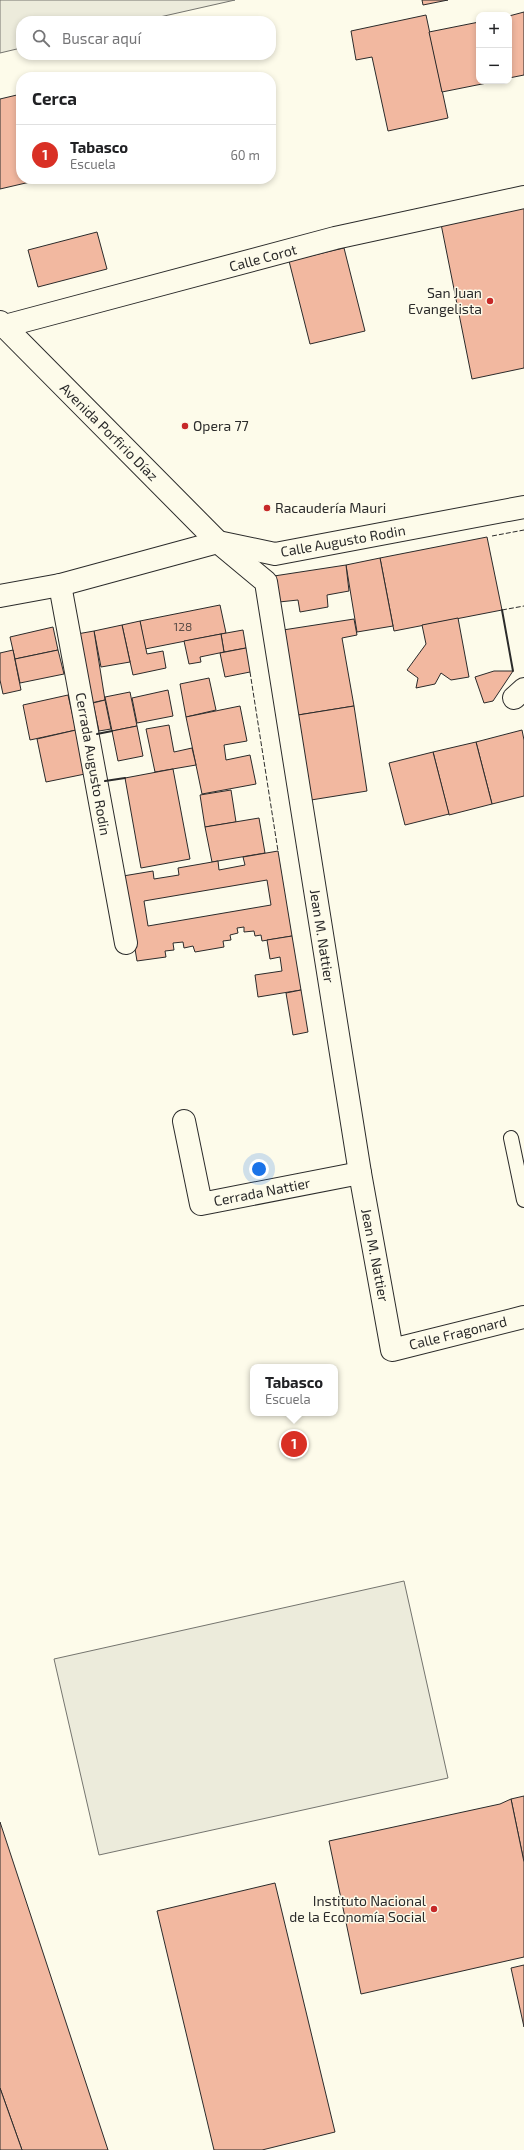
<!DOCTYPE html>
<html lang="es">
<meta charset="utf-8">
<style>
:root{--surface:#fff;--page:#f6f6f6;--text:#202124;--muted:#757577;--line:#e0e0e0;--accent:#d93025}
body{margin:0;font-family:"Exo 2",sans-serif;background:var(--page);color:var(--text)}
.controls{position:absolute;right:12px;top:12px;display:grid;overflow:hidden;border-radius:8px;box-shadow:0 2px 6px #0003}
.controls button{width:36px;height:36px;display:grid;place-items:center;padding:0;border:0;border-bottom:1px solid var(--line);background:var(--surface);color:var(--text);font:20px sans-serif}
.you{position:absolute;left:259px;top:1169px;width:14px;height:14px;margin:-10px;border:3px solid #fff;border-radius:50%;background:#1a73e8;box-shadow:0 0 0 6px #1a73e833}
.badge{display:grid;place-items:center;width:26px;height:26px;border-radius:50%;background:var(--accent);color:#fff;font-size:13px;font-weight:700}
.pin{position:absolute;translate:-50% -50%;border:2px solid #fff;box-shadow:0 1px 4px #0006}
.popup{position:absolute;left:250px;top:1364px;width:88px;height:52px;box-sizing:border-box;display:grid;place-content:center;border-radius:8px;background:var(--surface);filter:drop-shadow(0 1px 3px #0005);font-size:13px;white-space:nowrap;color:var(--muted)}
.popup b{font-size:15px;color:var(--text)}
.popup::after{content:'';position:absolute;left:50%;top:100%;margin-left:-8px;border:8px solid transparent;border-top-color:var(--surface)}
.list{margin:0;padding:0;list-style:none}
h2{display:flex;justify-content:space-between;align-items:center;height:52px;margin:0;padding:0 16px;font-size:17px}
h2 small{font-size:13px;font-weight:400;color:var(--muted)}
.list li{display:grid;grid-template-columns:26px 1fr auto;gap:12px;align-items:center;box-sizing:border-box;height:60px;padding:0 16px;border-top:1px solid var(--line)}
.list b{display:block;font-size:15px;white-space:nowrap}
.list p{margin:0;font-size:13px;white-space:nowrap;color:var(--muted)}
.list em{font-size:13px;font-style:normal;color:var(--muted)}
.icon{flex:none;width:22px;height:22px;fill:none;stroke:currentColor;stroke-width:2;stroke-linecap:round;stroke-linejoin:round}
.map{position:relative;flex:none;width:524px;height:2150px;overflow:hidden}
.search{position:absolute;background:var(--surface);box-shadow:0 2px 6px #0003;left:16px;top:16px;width:260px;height:44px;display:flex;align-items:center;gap:10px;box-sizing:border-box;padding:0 14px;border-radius:16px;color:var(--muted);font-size:15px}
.panel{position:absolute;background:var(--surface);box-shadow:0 2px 6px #0003;left:16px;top:72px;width:260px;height:112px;border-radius:16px}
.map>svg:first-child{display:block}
.green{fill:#ecebdb;stroke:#74746e}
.building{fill:#f2b8a0;stroke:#2b2b2b;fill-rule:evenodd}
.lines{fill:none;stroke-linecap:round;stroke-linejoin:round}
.lane-casing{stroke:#2b2b2b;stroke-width:16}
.street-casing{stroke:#2b2b2b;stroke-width:24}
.lane{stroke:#fdfbea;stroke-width:14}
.street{stroke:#fdfbea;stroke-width:22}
.fence{stroke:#2b2b2b;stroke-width:1;stroke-dasharray:5 2;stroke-linecap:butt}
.wall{stroke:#2b2b2b;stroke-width:2}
.poi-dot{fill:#c62828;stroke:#fdfbea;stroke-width:1.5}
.labels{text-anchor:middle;stroke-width:3;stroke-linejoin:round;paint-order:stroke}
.number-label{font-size:12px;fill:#5d4e48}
.street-label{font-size:14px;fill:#2b2b2b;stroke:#fdfbea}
.poi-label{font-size:14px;fill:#2b2b2b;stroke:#fdfbea;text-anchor:end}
</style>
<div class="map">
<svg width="524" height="2150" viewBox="0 0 524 2150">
<rect width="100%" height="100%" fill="#fdfbea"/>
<g class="green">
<path d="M0,0H235L142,21H21V48L0,53Z"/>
<path d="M404,1581L448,1778L99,1855L54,1659Z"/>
</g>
<g class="building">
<path d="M422,0H448L423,5Z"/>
<path d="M524,12V75L509,78V16Z"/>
<path d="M426,15L448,118L388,131L372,57L356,60L351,31Z"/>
<path d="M479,22V81H497L442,92L429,32Z"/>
<path d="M21,94V179H43L0,189V99Z"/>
<path d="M524,208V368L472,379L441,224Z"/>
<path d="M97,232L107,269L38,287L28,250Z"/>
<path d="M344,248L365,331L310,344L289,261Z"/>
<path d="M487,537L502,610L394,631L380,558Z"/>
<path d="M380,558L393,626L357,632L346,565Z"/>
<path d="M346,565L349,591L327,595L328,607L300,612L298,600L279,602L274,576Z"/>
<path d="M220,605L226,633L145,649L140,621Z"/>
<path d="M458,618L469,677L451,680L441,673L435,684L416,688L418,678L407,670L426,644L422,625Z"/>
<path d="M354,619L357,635L342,638L354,706L298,715L283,630Z"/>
<path d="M140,621L147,654L163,651L166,668L133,675L122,625Z"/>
<path d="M122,625L130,662L101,667L94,631Z"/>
<path d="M53,627L58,650L15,659L10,637Z"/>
<path d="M243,630L246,648L224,652L221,634Z"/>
<path d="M94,631L105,700L91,703L77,634Z"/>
<path d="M221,634L224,652L200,657L201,662L189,664L184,641Z"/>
<path d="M246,648L250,672L225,677L220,653Z"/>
<path d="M13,650L21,690L3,694L0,680V653Z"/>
<path d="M58,650L64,674L20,683L15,659Z"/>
<path d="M494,671H513L493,701L484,703L475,677Z"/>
<path d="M209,678L216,710L186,717L180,684Z"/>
<path d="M168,690L173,716L137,723L132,698Z"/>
<path d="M130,692L137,726L112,731L105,697Z"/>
<path d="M68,695L76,730L30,740L23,705Z"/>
<path d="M105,700L111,729L99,731L93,703Z"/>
<path d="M240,706L247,741L224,745L226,760L250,755L256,784L202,794L186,717Z"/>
<path d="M354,706L367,791L311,800L298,715Z"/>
<path d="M169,725L174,752L192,748L196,765L155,772L146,729Z"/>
<path d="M137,726L143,756L118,761L112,731Z"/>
<path d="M76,730L85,774L46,782L37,739Z"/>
<path d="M522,730L524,740V796L492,804L476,742Z"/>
<path d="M476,742L492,804L449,815L433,752Z"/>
<path d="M433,752L449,814L405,825L389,763Z"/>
<path d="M173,769L190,859L141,868L125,778Z"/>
<path d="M231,790L236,822L205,827L200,795Z"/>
<path d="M259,818L265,853L212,862L205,827Z"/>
<path d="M278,851L292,936L262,941L261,935L255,936L254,931L244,932V927L237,928L238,933L230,935L231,940L223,941L224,947L195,952L193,946L184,948L183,942L173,943L174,950L165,951L166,957L137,961L123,876L153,871L154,879L179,875L178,868L218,861L219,870L245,865L243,857ZM267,880L271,905L148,926L144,901Z"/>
<path d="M292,936L301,990L258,997L255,975L282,971L280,957L270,959L267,940Z"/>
<path d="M301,990L308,1032L293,1035L286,993Z"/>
<path d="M524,1796V1862L511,1799Z"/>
<path d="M511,1799L524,1862V1957L361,1994L329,1841L500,1804Z"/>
<path d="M0,1822L108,2150H22L0,2088Z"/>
<path d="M275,1883L335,2132L262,2150H214L157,1911Z"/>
<path d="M524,1965V2027L511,1968Z"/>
<path d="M0,2088L22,2150H0Z"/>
</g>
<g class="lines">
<defs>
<path id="lane" d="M511,1138L524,1200"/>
<g id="street">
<path d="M0,322L218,542L266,582L360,1173L392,1350L524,1317"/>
<path d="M5,326L335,238L524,197"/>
<path d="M60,585L126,943"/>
<path d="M0,596L60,585L218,542L275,554L524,507"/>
<path d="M514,698L524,689"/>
<path d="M184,1121L201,1204L360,1173"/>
</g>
</defs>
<use href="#lane" class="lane-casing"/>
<use href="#street" class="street-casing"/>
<use href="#lane" class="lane"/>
<use href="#street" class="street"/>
<g class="fence">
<path d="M492,536L524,530"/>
<path d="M502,610L524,606"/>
<path d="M250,672L278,851"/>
</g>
<g class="wall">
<path d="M502,610L513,671"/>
<path d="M97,734L112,731"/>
<path d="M105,781L125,778"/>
</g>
</g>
<g class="poi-dot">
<circle cx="490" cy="301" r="4"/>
<circle cx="185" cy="426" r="4"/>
<circle cx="267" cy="508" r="4"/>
<circle cx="434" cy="1909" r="4"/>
</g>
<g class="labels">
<g class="number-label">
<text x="183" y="631">128</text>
</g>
<g class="street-label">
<text transform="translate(263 258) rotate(-15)" y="5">Calle Corot</text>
<text transform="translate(109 432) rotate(45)" y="5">Avenida Porfirio Díaz</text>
<text transform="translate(343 541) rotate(-10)" y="5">Calle Augusto Rodin</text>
<text transform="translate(93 764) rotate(80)" y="5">Cerrada Augusto Rodin</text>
<text transform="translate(322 936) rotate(81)" y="5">Jean M. Nattier</text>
<text transform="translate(262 1192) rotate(-11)" y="5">Cerrada Nattier</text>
<text transform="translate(375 1255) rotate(79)" y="5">Jean M. Nattier</text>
<text transform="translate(458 1333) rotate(-14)" y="5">Calle Fragonard</text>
</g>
<g class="poi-label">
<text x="482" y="298">San Juan<tspan x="482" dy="16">Evangelista</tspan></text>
<text x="193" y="431" text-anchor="start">Opera 77</text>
<text x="275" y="513" text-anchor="start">Racaudería Mauri</text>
<text x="426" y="1906">Instituto Nacional<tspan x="426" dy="16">de la Economía Social</tspan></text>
</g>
</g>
</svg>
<div class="controls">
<button>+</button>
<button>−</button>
</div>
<div class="you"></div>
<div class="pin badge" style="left:294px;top:1444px">1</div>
<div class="popup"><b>Tabasco</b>Escuela</div>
<div class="search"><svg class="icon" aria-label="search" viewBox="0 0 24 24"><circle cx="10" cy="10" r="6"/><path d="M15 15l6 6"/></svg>Buscar aquí</div>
<section class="panel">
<h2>Cerca<small></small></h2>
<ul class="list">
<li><span class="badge">1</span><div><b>Tabasco</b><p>Escuela</p></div><em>60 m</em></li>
</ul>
</section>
</div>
